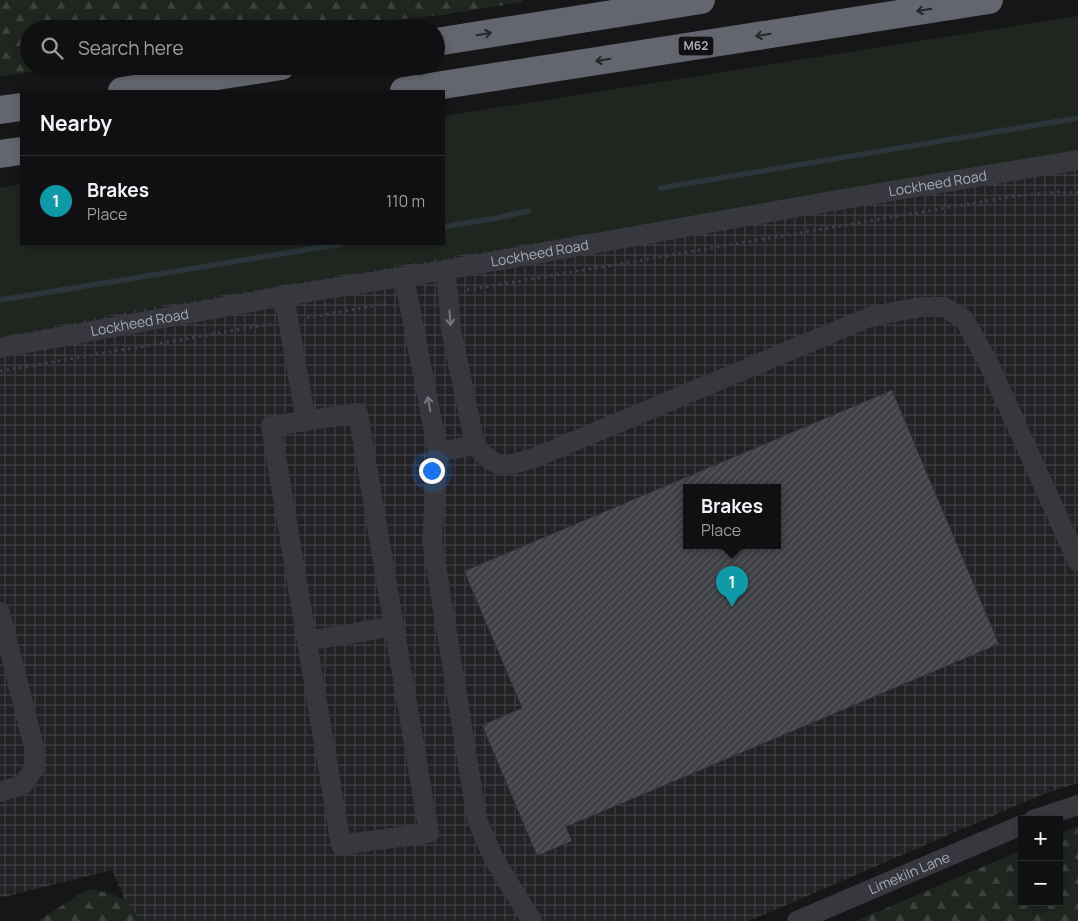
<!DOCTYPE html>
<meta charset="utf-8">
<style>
:root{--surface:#101012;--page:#19191b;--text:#f1f3f6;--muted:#9c9d9f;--line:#303032;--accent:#f2b134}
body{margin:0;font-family:Manrope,sans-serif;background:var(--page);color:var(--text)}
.controls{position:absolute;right:15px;bottom:15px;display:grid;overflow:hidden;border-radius:0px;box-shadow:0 2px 8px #0003}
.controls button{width:45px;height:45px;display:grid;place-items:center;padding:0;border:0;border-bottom:1px solid var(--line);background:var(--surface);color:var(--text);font:25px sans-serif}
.you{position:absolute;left:431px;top:470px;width:18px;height:18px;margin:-12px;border:4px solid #fff;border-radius:50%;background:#1a73e8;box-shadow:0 0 0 8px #1a73e833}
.badge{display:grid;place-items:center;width:32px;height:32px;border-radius:50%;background:var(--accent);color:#fff;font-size:16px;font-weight:700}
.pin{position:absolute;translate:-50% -41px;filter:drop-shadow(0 1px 2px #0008)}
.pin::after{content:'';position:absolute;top:26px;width:18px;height:15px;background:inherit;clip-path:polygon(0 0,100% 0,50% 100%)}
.popup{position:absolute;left:683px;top:484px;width:98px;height:65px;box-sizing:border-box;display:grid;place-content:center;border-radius:0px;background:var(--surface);filter:drop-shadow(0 1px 4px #0005);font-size:16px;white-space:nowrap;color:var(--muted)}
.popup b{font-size:19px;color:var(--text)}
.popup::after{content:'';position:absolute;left:50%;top:100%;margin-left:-10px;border:10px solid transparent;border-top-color:var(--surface)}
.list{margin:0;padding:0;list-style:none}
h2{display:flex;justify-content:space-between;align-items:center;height:65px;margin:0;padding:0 20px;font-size:21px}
h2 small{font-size:16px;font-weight:400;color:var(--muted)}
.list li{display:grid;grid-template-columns:32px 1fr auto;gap:15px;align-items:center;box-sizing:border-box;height:90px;padding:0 20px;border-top:1px solid var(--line)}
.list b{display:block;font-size:19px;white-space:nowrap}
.list p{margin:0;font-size:16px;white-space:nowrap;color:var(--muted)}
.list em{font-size:16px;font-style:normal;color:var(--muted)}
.icon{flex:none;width:28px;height:28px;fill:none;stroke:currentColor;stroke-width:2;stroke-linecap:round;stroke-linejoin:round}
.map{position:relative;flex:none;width:1078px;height:921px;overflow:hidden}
.search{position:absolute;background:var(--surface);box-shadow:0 2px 8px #0003;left:20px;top:20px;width:425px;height:55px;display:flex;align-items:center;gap:12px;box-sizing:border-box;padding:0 18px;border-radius:28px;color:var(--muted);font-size:19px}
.panel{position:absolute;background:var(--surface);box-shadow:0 2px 8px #0003;left:20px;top:90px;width:425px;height:155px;border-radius:0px}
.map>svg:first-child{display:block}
.industrial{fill:url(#industrial-grid);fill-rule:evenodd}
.green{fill:#1e261f}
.forest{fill:url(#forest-firs)}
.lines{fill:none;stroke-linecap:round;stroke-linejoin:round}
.stream{stroke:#2c353c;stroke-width:5.5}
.building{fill:url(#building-hatch);stroke:#303034;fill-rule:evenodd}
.path{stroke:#3d3f44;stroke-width:3;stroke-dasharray:2.5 4;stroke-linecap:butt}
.minor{stroke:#37383d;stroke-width:20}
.highway{stroke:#63666e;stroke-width:28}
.oneway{stroke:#26262a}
.oneway2{stroke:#757881}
.labels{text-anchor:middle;stroke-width:4;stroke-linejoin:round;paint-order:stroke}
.shield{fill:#111113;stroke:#7b7e86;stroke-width:1}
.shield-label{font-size:12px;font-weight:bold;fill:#a8adb8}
.street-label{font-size:14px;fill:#a8adb8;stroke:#111113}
</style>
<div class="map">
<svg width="1078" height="921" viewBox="0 0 1078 921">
<defs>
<pattern id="industrial-grid" width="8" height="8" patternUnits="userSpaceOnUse" patternTransform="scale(1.25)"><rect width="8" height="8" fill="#222225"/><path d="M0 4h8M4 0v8" fill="none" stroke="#3f3f43"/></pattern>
<pattern id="forest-firs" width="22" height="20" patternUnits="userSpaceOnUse" patternTransform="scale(1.25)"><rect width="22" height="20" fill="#1e261f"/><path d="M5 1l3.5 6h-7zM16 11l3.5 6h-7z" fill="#3c433d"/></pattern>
<pattern id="building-hatch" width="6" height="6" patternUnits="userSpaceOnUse" patternTransform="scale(1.25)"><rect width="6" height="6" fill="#404145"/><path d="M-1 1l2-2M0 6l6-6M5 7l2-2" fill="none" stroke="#595a5e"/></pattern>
</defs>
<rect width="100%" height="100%" fill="#161618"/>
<path class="industrial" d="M1078,59V783L1041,795L749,921H134L112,870L0,898V261L76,244H444ZM687,488H777V546H687Z"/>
<path class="green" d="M1078,16V151L134,310L0,337V188L21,184V244H444V116Z"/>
<g class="forest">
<path d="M0,0H522L523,2L442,15L302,29H29V66H67L0,77Z"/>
<path d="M1078,826V921H856L1022,850V902H1059V834Z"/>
<path d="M88,889C113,893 129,897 140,921H38Z"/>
</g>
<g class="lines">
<g class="stream">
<path d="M661,188L1078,118"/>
<path d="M444,227L496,218L528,211"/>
<path d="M0,300L341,244"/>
</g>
</g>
<path class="building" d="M892,390L999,644L566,827L572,841L537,856L482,725L522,708L464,571ZM687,488H777V546H687Z"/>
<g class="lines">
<g class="path">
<path d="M467,290L1015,196L1058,192L1078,193"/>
<path d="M307,318L389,303"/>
<path d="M0,371L271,324"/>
</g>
<g class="minor">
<path d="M445,270L448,293L451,329L475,445C498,472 503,466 534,458L872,316L921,307H944L964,319L988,362L1078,562"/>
<path d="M404,277L438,452L432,540L477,820L494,859L532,921"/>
<path d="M284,296L306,421"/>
<path id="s1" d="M0,348L284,296L445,270L832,201L1078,160"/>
<path d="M358,413L429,833L341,845L271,426Z"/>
<path d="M438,452L475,445"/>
<path d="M0,612L34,747L35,767L23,785L0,792"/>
<path d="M307,641L394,626"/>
<path d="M1033,820L1078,805"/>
<path id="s2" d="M797,921L1022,825"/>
</g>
<g class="highway">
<path d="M436,42L701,0"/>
<path d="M122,91L281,66"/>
<path d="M404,91L989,0"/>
<path d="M0,110L21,107"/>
<path d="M0,154L21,151"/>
</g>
</g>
<defs><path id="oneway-shaft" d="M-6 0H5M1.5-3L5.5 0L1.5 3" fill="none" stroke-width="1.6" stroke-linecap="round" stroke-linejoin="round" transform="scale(1.25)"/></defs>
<g class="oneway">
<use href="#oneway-shaft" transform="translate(924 10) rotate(171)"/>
<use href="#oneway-shaft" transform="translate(484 34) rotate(-9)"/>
<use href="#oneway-shaft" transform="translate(763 35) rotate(171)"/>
<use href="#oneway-shaft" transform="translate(603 60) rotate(171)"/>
</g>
<g class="oneway2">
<use href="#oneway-shaft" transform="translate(450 318) rotate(86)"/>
<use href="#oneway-shaft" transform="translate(429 404) rotate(-100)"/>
</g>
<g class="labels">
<rect class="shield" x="678.5" y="36.5" width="35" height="19" rx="4"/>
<g class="shield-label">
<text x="696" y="50">M62</text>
</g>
<g class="street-label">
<text dy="5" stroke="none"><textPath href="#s1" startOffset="952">Lockheed Road</textPath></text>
<text dy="5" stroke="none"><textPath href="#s1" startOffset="548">Lockheed Road</textPath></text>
<text dy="5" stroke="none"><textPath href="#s1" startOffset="142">Lockheed Road</textPath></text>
<text dy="5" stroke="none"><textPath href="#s2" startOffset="122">Limekiln Lane</textPath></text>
</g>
</g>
</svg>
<div class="controls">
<button>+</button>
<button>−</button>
</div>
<div class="you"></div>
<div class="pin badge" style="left:732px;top:607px;background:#0f9aa8">1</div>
<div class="popup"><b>Brakes</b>Place</div>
<div class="search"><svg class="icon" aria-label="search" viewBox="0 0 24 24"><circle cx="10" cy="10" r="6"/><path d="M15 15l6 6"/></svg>Search here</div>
<section class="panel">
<h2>Nearby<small></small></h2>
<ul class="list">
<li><span class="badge" style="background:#0f9aa8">1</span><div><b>Brakes</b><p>Place</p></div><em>110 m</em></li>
</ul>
</section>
</div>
